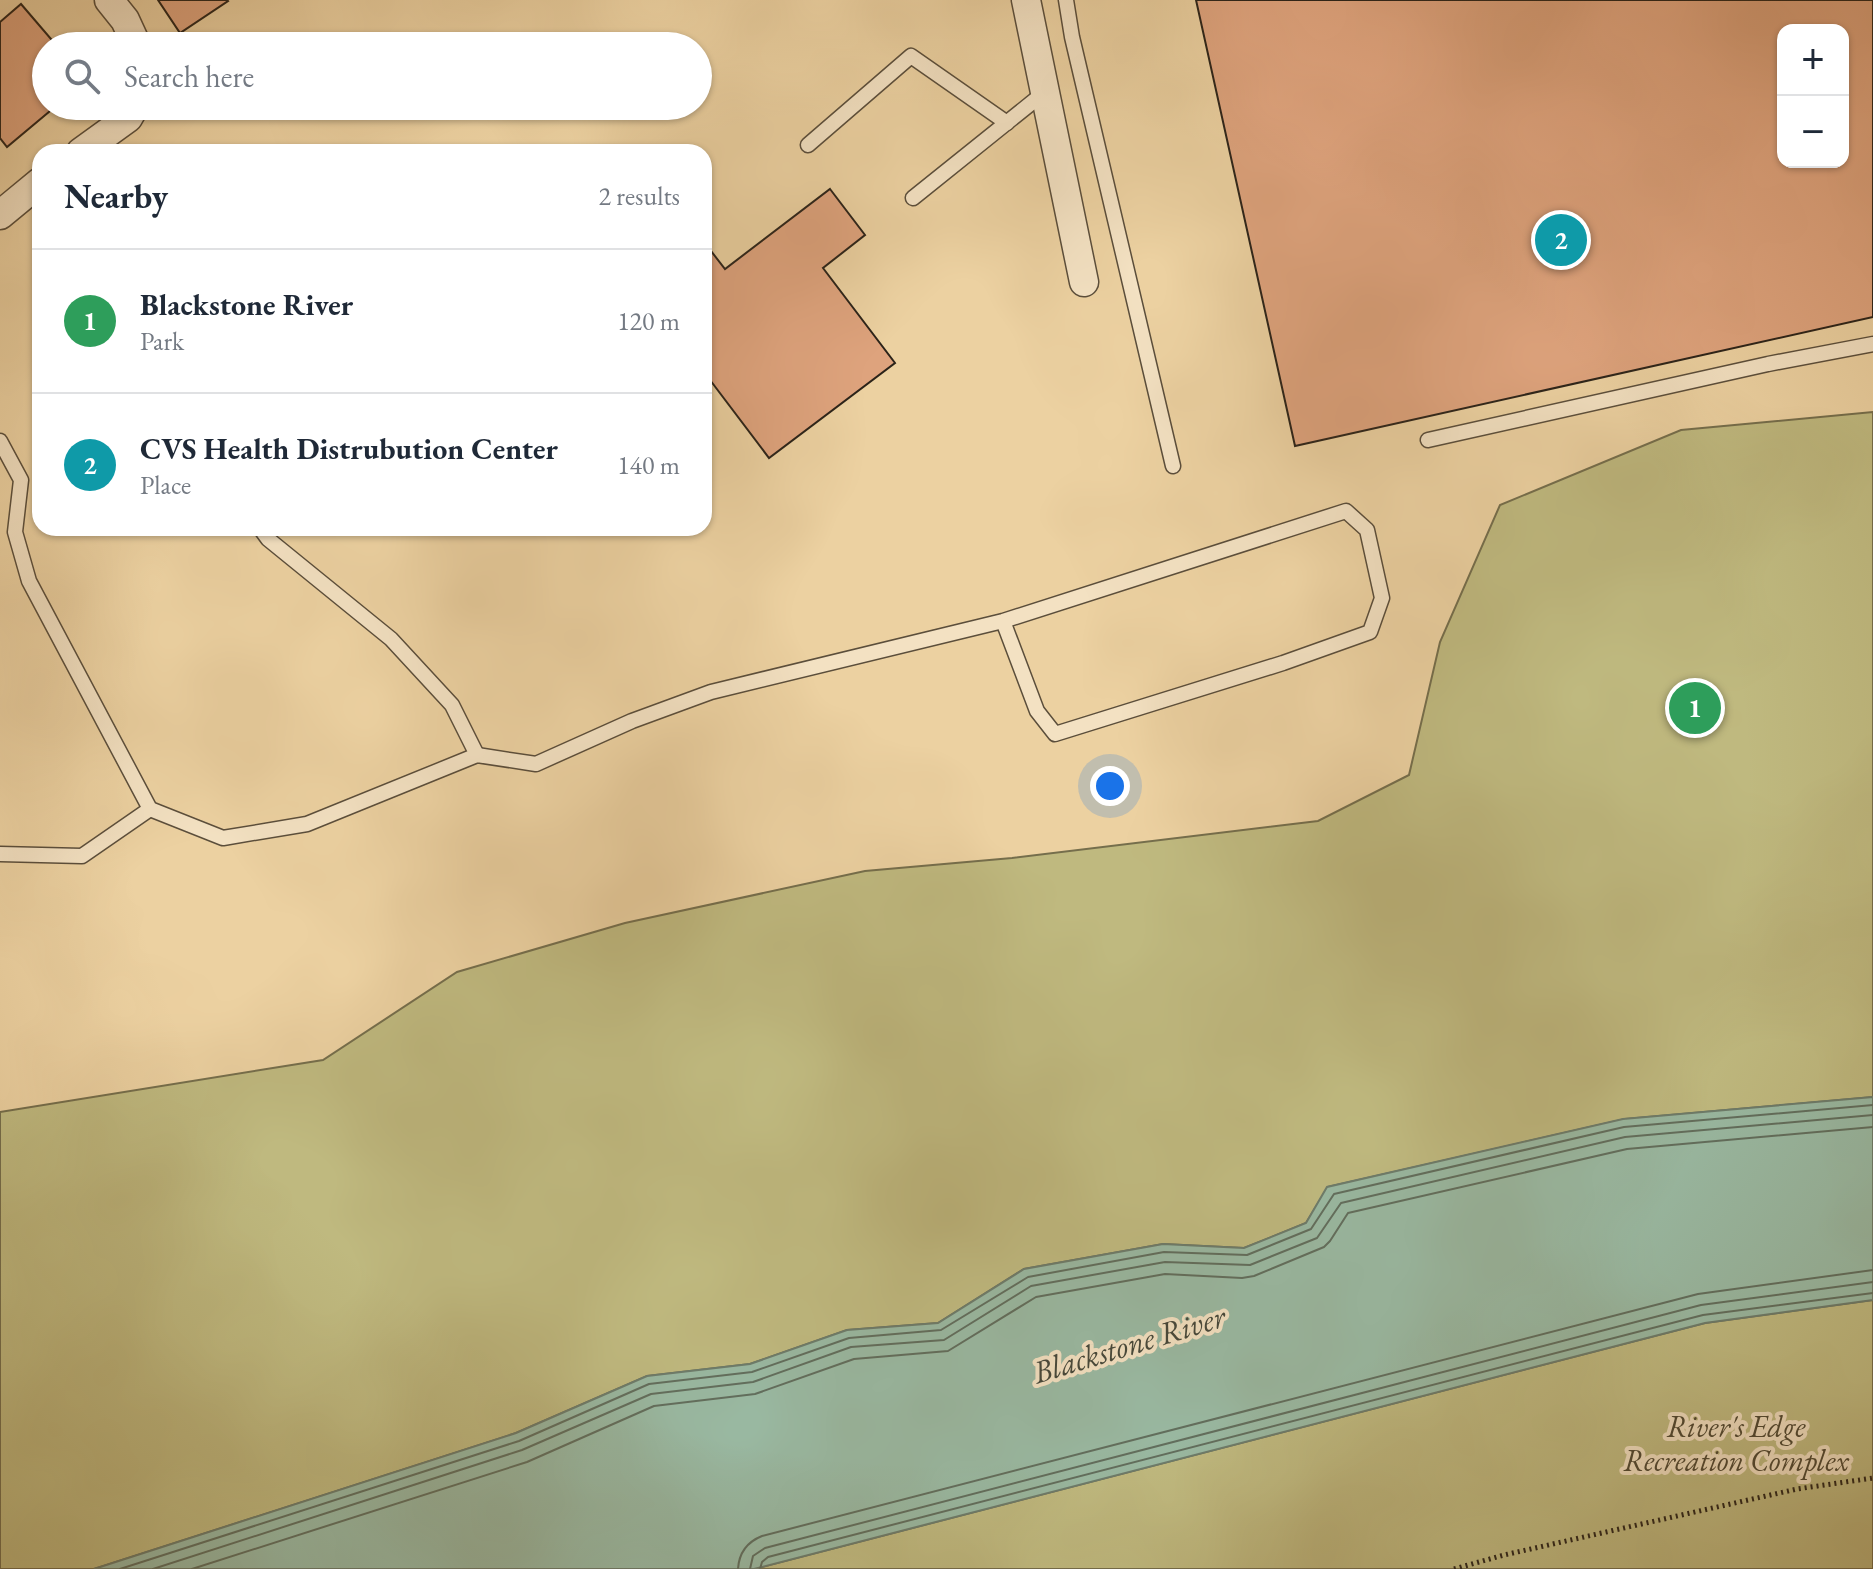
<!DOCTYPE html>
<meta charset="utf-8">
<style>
:root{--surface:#fff;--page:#f2f2f3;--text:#1f2937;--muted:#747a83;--line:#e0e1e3;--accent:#7c3aed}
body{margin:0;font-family:"EB Garamond",serif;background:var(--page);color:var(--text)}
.controls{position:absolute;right:24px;top:24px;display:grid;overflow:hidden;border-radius:16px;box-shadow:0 2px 6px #0004}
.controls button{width:72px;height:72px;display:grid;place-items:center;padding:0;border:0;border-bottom:2px solid var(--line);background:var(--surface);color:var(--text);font:40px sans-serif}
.you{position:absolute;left:1110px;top:786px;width:28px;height:28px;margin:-20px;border:6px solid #fff;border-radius:50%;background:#1a73e8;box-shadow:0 0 0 12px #1a73e833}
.badge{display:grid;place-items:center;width:52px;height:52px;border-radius:50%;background:var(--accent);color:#fff;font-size:26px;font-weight:700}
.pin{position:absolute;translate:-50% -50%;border:4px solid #fff;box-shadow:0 2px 8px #0006}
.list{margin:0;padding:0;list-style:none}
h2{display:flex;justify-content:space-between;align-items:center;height:104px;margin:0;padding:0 32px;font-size:34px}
h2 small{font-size:26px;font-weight:400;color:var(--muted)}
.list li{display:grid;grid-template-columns:52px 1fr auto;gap:24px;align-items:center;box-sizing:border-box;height:144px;padding:0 32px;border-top:2px solid var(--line)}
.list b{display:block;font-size:30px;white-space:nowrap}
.list p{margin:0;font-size:26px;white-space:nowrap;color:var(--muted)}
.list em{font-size:26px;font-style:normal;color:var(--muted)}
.icon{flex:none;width:44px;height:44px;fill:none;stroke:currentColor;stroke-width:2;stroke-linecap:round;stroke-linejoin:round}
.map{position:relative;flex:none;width:1873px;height:1569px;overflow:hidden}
.search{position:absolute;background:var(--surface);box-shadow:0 2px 6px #0004;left:32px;top:32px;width:680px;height:88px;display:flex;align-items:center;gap:20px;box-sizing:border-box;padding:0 28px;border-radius:44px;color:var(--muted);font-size:30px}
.panel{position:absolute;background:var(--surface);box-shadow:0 2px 6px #0004;left:32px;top:144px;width:680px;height:392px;border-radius:24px}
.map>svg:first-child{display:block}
.green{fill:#bfb97f;stroke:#756e4c;stroke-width:2}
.water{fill:#99b8a1;stroke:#6d7c6b;stroke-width:2}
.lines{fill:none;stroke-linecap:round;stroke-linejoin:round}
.shore{stroke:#626e5d;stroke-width:2}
.building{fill:#dea37d;stroke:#2b2319;stroke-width:2;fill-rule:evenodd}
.lane-casing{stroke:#5b4e3b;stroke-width:17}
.street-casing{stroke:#5b4e3b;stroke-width:31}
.path{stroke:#2b2319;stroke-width:5;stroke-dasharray:2 4;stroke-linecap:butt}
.lane{stroke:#f3e1c2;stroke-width:14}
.street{stroke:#f3e1c2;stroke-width:28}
.labels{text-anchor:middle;stroke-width:8;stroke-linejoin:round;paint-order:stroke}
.park-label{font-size:30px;font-style:italic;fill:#504832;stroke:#f3e1c2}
.water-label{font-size:32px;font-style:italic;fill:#46483b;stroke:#f3e1c2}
</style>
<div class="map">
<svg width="1873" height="1569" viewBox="0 0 1873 1569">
<rect width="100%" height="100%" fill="#ecd1a1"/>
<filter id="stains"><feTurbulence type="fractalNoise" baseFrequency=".0025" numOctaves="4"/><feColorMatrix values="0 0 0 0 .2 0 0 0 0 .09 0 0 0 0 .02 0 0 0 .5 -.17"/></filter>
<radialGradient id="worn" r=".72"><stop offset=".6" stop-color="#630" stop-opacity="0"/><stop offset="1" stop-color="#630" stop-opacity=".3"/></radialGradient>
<g class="green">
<path d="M1873,412V1097L1625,1119L1328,1187L1306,1223L1244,1248L1163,1244L1024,1269L938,1323L847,1330L750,1364L647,1376L516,1433L94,1569H0V1112L323,1060L457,972L625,923L865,871L1012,858L1318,821L1409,775L1440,642L1500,505L1681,430Z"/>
<path d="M1873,1300V1569H754L1705,1323Z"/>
</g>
<path class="water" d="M1873,1097V1300L1705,1323L754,1569H94L516,1433L647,1376L750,1364L847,1330L938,1323L1024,1269L1163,1244L1244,1248L1306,1223L1327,1187L1623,1119Z"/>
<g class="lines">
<g class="shore">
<path d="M120,1569L519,1441L649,1384L752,1372L849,1338L941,1330L1028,1277L1164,1252L1247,1255L1311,1229L1334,1194L1624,1127L1873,1105"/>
<path d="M153,1569L522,1450L651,1394L753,1382L851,1347L944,1340L1031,1286L1165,1262L1250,1265L1317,1238L1341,1203L1625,1137L1873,1115"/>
<path d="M192,1569L527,1462L654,1406L755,1394L854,1359L948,1351L1036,1297L1165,1274L1242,1278L1254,1276L1324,1247L1330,1241L1348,1213L1627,1149L1873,1127"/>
<path d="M738,1569C739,1552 747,1542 762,1536L1698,1294L1873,1270"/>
<path d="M750,1569L753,1556L765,1548L1701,1305L1873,1282"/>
<path d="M760,1569L762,1562L768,1557L1703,1315L1873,1293"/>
</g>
</g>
<g class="building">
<path d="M158,0H227L228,1L180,33Z"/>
<path d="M1196,0H1873V317L1295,446ZM1783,30H1843V162H1783Z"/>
<path d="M21,4L57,46H46V106H56L7,147L0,138V22Z"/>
<path d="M830,189L865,235L823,268L895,363L769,458L704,372V242L725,269Z"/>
</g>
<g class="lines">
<defs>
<g id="lane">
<path d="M1066,0L1072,37L1173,466"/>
<path d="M808,145L911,56L1007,123"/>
<path d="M913,198L1045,92"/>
<path d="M1428,440L1768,364L1873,344"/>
<path d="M0,441L21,480L15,532L29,581L150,809L223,838L307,824L477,755L536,764L632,721L711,692L1003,621L1346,511L1367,530L1382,598L1370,632L1283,663L1055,734L1037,711L1003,621"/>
<path d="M260,528L268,539L391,639L452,705L477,755"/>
<path d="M0,854L82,856L150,809"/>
</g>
<g id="street">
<path d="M109,0L125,20L137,46"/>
<path d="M1026,0L1084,282"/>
<path d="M81,152L128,118L135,106"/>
<path d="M0,215L40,182"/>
</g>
</defs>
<use href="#lane" class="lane-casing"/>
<use href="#street" class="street-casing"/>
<path class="path" d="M1454,1569L1504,1555L1797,1489L1873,1478"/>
<use href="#lane" class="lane"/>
<use href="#street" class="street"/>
</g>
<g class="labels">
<g class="park-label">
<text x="1736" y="1437">River's Edge<tspan x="1736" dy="34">Recreation Complex</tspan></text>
</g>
<g class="water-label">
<text transform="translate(1129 1344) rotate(-17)" y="11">Blackstone River</text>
</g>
</g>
<rect width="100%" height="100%" filter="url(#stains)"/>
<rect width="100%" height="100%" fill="url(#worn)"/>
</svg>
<div class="controls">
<button>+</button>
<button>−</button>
</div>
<div class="you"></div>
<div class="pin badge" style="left:1695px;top:708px;background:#2e9e5b">1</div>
<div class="pin badge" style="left:1561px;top:240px;background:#0f9aa8">2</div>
<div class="search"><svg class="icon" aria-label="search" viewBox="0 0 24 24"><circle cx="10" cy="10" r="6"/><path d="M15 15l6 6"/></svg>Search here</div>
<section class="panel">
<h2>Nearby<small>2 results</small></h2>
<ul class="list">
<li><span class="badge" style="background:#2e9e5b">1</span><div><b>Blackstone River</b><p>Park</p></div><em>120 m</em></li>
<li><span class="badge" style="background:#0f9aa8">2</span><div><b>CVS Health Distrubution Center</b><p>Place</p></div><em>140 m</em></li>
</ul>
</section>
</div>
